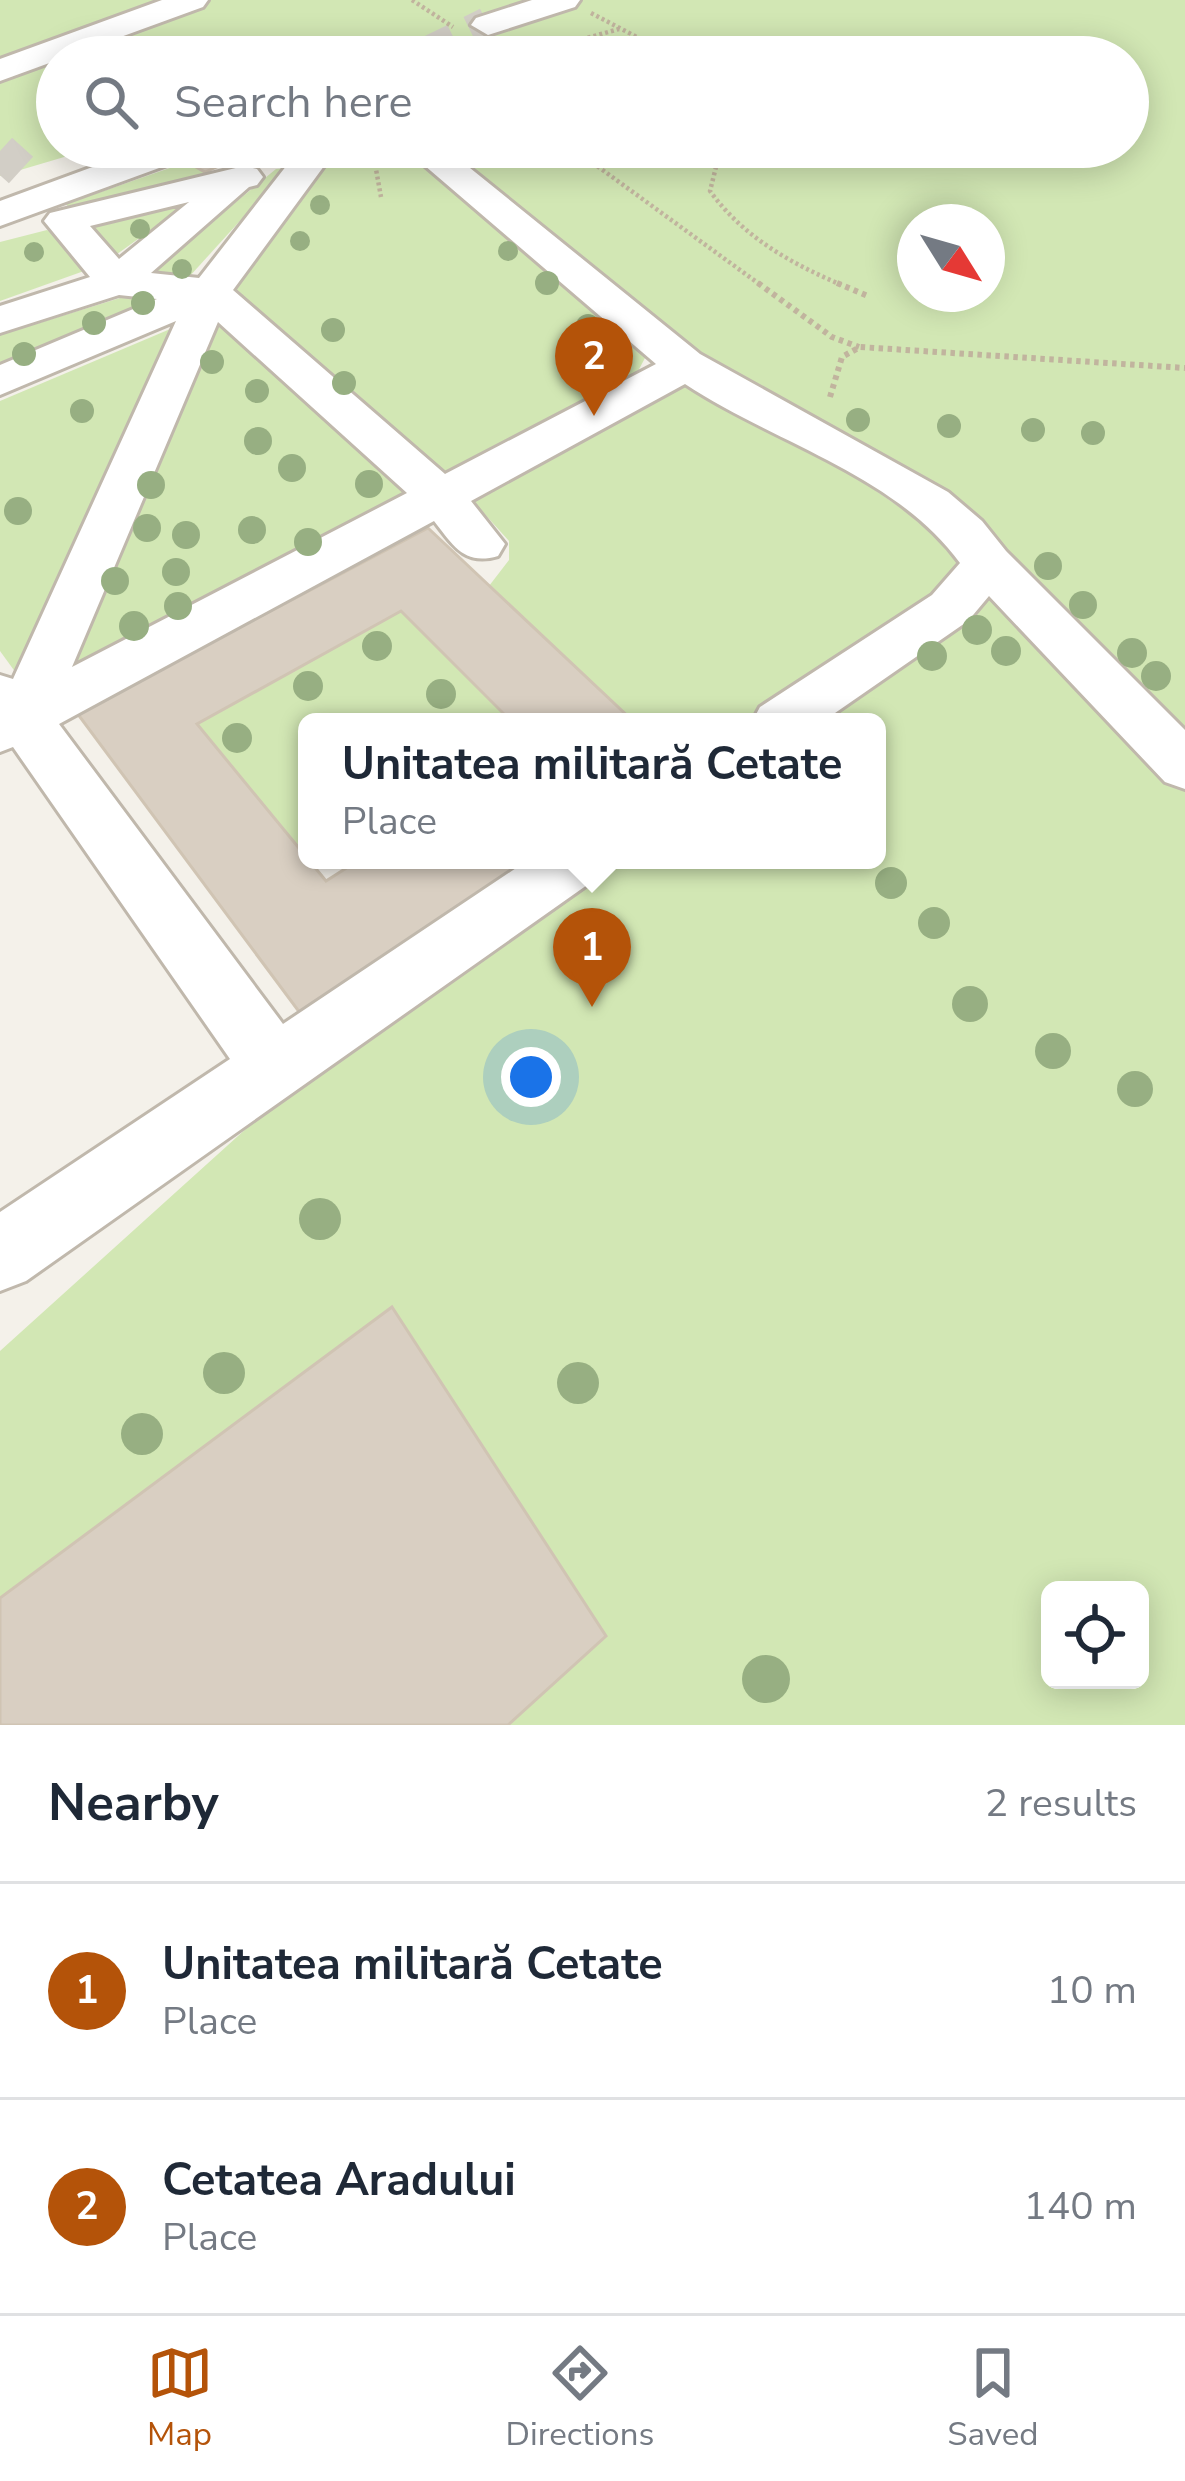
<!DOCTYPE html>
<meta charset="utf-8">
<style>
:root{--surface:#fff;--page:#f2f2f3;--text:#1f2937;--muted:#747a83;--line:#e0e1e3;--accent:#b45309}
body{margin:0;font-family:"Nunito Sans",sans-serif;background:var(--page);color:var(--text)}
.controls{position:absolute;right:36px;bottom:36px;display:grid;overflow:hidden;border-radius:18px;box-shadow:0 6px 30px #0003}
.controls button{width:108px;height:108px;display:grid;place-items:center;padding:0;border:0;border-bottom:3px solid var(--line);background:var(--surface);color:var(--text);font:60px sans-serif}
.compass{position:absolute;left:897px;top:204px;width:108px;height:108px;border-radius:50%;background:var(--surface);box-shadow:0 6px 30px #0003;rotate:127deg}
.you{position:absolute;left:531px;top:1077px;width:42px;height:42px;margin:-30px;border:9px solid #fff;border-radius:50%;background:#1a73e8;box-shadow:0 0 0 18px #1a73e833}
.badge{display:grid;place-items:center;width:78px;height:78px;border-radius:50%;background:var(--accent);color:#fff;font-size:39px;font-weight:700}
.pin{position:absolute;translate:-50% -99px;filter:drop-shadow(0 3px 6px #0008)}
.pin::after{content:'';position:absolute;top:63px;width:42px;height:36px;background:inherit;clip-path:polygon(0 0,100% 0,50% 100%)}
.popup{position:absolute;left:298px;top:713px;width:588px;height:156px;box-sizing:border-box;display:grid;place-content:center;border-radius:18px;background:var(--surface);filter:drop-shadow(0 3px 9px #0005);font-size:39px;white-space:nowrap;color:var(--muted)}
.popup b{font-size:45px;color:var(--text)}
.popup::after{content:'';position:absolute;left:50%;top:100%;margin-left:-24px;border:24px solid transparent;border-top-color:var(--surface)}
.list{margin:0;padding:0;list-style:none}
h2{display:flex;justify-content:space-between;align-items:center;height:156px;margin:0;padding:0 48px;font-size:51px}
h2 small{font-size:39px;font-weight:400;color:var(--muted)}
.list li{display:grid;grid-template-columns:78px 1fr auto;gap:36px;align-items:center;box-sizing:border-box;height:216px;padding:0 48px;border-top:3px solid var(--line)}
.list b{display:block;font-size:45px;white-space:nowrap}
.list p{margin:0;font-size:39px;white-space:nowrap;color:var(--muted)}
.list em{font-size:39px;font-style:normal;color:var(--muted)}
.icon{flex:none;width:66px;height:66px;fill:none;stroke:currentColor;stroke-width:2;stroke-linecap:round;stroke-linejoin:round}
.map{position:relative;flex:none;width:1185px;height:1725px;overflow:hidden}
.search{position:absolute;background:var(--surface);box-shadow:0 6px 30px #0003;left:36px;right:36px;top:36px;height:132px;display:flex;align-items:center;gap:30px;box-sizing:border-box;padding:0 42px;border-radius:66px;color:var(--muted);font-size:45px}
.sheet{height:588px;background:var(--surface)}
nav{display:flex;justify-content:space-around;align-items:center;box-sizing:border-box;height:168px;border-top:3px solid var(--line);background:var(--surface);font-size:33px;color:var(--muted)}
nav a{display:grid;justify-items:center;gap:6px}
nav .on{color:var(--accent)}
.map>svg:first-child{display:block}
.green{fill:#d2e7b4;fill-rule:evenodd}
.building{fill:#d9cfc2;stroke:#d0c4b3;stroke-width:3}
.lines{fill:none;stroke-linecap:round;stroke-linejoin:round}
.minor-tunnel{stroke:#d2cec6;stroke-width:36;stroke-dasharray:36 18;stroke-linecap:butt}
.minor-casing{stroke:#c0b8ac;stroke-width:6}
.path-far1{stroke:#c1b49e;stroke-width:4.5;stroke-dasharray:3 3;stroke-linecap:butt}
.path{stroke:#c1b49e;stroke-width:6;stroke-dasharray:4.5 4.5;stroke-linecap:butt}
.minor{fill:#fff;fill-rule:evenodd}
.tree{fill:#97af82}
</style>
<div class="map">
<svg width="1185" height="1725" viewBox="0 0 1185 1725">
<rect width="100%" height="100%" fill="#f4f1ea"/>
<g class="green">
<path d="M0,0H1185V751L1010,570L741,390L459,165L446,147H1128V57H57V147H98L0,176ZM915,222H987V294H915Z"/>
<path d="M367,147H406L642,344L645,358L637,373L461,468L446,472L427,468L234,289L328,158Z"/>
<path d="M187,162L205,172L199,180L73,213L66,204Z"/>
<path d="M288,168L189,277L153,270L276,169Z"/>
<path d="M184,206L113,257L86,226Z"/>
<path d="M47,230L56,235L84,271L0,301V242Z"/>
<path d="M120,298L165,299L0,367V335Z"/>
<path d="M221,314L416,494L68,673Z"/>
<path d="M175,327L16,673L0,651V401Z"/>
<path d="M689,383L759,416L849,472L951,543L966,572L960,585L743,722H634L489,586L509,560V541L463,490L672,385Z"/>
<path d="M995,588L1185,782V1725H0V1351L269,1108L602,860H877V722H801ZM1050,1590H1140V1680H1050Z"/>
<path d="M401,611L512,722H307V858L197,724Z"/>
</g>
<g class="building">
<path d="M216,149L234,159L205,172L187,162Z"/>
<path d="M428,528L634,722H512L401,611L197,724L326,881L359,860H532L300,1013L77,713Z"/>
<path d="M392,1307L606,1636L508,1725H0V1598Z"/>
</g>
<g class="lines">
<g class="minor-tunnel">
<path d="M423,57L488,25"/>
<path d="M0,151L21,170"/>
</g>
<defs>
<g id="minor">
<path d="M162,0H208L203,7L0,81V59Z"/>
<path d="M532,0H580L575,7L488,35L471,25L476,18Z"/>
<path d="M147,147L197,148L192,156L0,226V201Z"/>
<path d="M301,147H338L233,290L445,474L656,364L403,147H444L700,354L948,492L982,521L1006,551L1185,730V789L1165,782L989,596L968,621L822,722H752L760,707L932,595L960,563C895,474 774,443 685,384L471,501L505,544L498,556C464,566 453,545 434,521L59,724L283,1024L528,860H606L597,878L26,1281L0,1291V1212L230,1059L13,747L0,752V675L13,679L176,321L0,395V365L157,299L119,295L0,333V306L90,277L44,221L50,213L244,166L257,169L263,177L257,185L249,187L151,273L199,278ZM189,202L119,259L90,226ZM218,322L407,493L72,667Z"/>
</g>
</defs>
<use href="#minor" class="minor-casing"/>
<g class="path-far1">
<path d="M412,0L453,27"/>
<path d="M591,13L675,57"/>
<path d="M530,54L619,29"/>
<path d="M372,147L381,197"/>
<path d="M597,147L582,155L762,286"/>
<path d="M739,147L716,167L710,191C744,238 792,264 844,286"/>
</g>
<g class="path">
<path d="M758,283L832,337L859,347"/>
<path d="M837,283L868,296"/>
<path d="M830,397L842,357L860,347L1185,368"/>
</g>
<use href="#minor" class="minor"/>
</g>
<g class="tree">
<circle cx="320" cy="205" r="10"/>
<circle cx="140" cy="229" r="10"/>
<circle cx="300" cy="241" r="10"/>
<circle cx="508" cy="251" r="10"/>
<circle cx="34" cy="252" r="10"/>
<circle cx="182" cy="269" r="10"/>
<circle cx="547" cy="283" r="12"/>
<circle cx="143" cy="303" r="12"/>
<circle cx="94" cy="323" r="12"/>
<circle cx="588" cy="326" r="12"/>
<circle cx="333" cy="330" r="12"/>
<circle cx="24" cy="354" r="12"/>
<circle cx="212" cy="362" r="12"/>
<circle cx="344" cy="383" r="12"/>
<circle cx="257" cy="391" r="12"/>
<circle cx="82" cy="411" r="12"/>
<circle cx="858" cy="420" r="12"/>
<circle cx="949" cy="426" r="12"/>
<circle cx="1033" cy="430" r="12"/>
<circle cx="1093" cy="433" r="12"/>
<circle cx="258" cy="441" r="14"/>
<circle cx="292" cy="468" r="14"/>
<circle cx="369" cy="484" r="14"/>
<circle cx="151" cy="485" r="14"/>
<circle cx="18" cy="511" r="14"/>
<circle cx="147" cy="528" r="14"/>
<circle cx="252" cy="530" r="14"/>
<circle cx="186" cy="535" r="14"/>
<circle cx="308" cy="542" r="14"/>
<circle cx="1048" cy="566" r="14"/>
<circle cx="176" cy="572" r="14"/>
<circle cx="115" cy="581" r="14"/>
<circle cx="1083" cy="605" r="14"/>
<circle cx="178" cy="606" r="14"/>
<circle cx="134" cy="626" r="15"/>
<circle cx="977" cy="630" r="15"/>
<circle cx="377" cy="646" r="15"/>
<circle cx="1006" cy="651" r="15"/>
<circle cx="1132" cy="653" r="15"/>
<circle cx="932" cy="656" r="15"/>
<circle cx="1156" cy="676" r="15"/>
<circle cx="308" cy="686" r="15"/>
<circle cx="441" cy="694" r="15"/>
<circle cx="237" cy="738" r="15"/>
<circle cx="891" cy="883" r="16"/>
<circle cx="934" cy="923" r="16"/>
<circle cx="970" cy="1004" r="18"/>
<circle cx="1053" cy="1051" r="18"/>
<circle cx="1135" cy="1089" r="18"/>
<circle cx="320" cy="1219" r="21"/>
<circle cx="224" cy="1373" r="21"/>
<circle cx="578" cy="1383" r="21"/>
<circle cx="142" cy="1434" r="21"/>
<circle cx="766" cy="1679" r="24"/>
</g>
</svg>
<div class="controls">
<button><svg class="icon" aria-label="locate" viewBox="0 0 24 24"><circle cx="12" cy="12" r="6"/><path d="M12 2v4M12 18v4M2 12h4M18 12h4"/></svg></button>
</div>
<svg class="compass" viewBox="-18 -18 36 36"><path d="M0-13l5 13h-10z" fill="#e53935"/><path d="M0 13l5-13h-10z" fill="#747a83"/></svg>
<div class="you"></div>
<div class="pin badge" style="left:592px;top:1007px">1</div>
<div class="popup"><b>Unitatea militară Cetate</b>Place</div>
<div class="pin badge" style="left:594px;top:416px">2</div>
<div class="search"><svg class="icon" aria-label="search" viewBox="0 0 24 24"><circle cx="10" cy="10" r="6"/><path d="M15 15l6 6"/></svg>Search here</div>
</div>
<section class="sheet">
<h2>Nearby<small>2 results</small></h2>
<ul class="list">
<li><span class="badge">1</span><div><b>Unitatea militară Cetate</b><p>Place</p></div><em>10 m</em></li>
<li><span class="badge">2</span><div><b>Cetatea Aradului</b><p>Place</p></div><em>140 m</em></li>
</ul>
</section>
<nav>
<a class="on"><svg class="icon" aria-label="map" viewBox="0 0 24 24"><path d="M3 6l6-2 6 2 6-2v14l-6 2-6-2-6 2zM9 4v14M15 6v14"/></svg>Map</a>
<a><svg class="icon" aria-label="directions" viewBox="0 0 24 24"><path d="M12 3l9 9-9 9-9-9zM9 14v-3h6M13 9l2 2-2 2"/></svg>Directions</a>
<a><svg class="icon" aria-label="saved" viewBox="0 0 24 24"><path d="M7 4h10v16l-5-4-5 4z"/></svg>Saved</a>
</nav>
